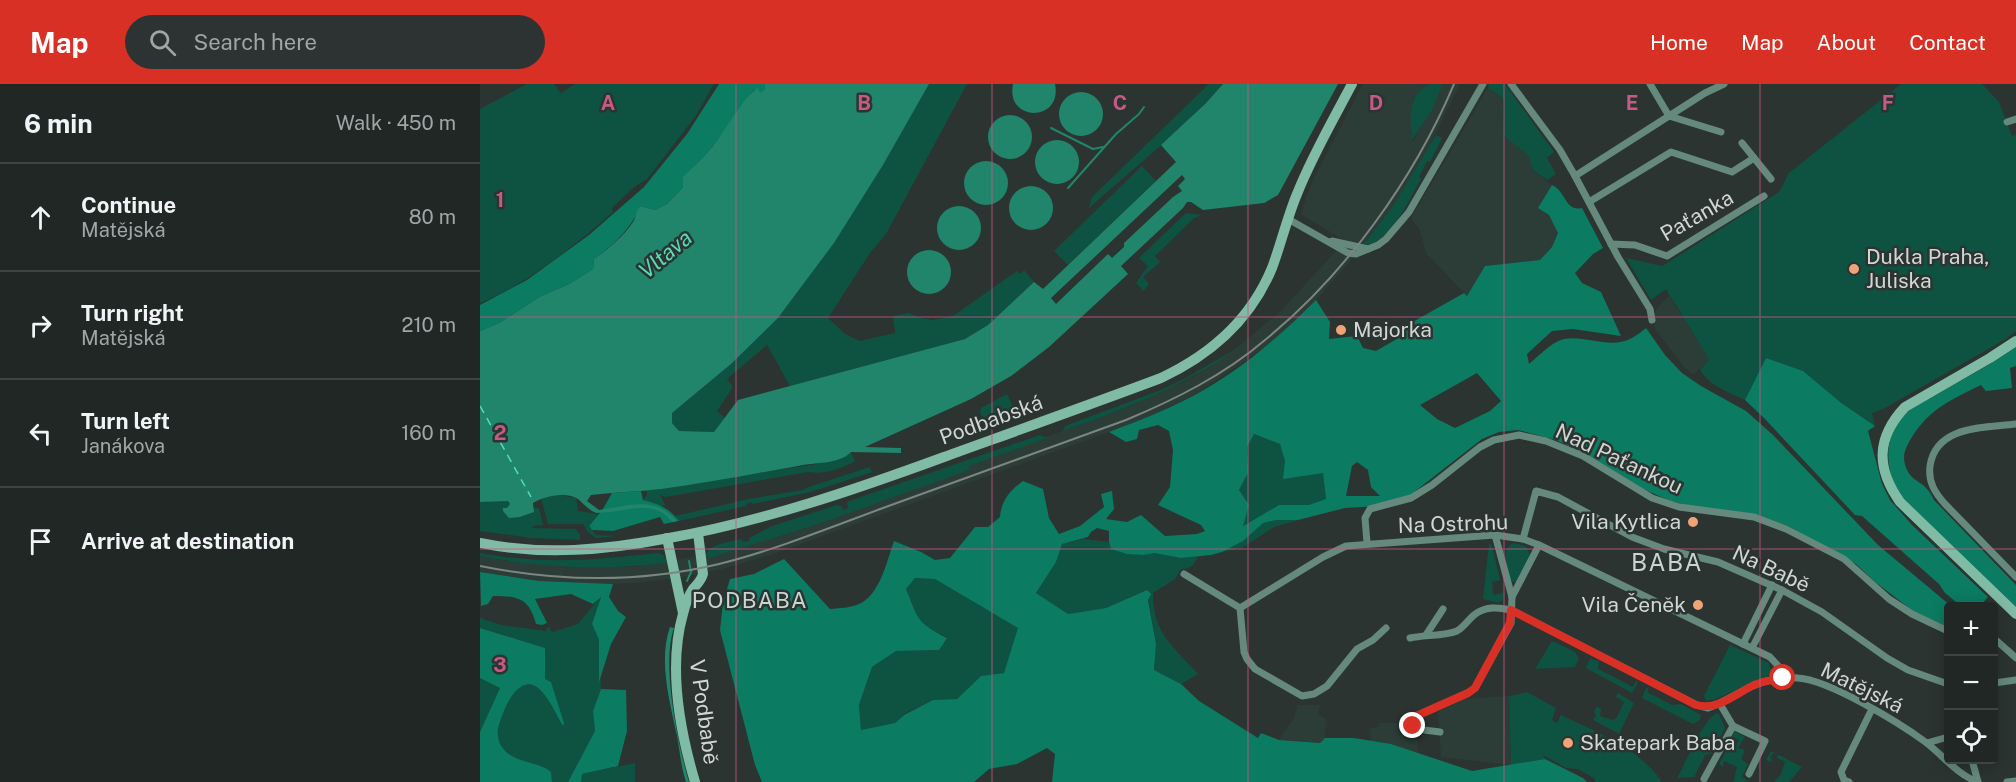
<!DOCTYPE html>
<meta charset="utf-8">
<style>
:root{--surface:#202725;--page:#2d3332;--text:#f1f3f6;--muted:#a2a5a7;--line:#3d4442;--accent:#d93025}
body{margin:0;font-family:"Public Sans",sans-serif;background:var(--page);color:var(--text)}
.controls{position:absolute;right:18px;bottom:18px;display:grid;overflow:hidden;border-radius:6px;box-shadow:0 3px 15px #0003}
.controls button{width:54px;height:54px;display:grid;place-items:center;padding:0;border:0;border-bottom:2px solid var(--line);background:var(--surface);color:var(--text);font:30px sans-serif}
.stop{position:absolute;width:18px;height:18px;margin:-14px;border:4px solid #d93025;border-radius:50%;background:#fff}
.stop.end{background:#d93025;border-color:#fff;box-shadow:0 2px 6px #0008}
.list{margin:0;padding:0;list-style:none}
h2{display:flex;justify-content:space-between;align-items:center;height:78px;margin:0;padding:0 24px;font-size:26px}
h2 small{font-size:20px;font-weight:400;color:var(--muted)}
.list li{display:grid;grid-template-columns:39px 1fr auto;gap:18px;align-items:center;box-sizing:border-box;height:108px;padding:0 24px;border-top:2px solid var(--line)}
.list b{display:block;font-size:22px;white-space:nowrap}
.list p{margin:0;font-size:20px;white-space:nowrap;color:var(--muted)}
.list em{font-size:20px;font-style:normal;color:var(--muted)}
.icon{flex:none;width:33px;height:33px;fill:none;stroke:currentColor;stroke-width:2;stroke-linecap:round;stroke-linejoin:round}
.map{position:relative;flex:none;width:1536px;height:698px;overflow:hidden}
header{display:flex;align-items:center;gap:36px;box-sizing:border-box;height:84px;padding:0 30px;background:var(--accent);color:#fff}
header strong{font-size:28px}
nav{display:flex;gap:33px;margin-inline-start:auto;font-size:21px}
.search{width:420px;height:54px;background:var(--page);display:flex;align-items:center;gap:15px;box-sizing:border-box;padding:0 21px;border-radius:33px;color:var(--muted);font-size:22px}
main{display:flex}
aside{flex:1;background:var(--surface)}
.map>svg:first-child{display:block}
.built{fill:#2c3d37}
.green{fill:#0e5341}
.forest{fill:#0b7b61;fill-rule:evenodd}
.water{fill:#20856b;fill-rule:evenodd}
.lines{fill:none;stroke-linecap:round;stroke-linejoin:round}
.stream{stroke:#20856b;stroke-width:2}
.ferry{stroke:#57dcb5;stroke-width:1.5;stroke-dasharray:8 6;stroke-linecap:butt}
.street{stroke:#65897c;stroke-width:7}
.secondary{stroke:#80bba6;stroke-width:10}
.rail{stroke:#7d8582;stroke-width:2}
.route{stroke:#d93025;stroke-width:8}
.grid{fill:none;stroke:#c75a85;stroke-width:1.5;stroke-opacity:0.55}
.poi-dot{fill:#efa378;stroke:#2b3431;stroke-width:2}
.labels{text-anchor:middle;stroke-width:5;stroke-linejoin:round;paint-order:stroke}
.street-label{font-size:21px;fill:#d0d6d3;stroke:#2b3431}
.poi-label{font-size:21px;fill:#d0d6d3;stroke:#2b3431;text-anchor:start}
.water-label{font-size:22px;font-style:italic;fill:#57dcb5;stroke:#2b3431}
.neighbourhood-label{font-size:22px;letter-spacing:1.5px;fill:#c9d5d0;stroke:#2b3431}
.quarter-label{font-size:24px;letter-spacing:1.5px;fill:#c9d5d0;stroke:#2b3431}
.grid-label{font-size:20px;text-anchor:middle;font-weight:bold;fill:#c75a85;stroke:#2b3431;stroke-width:5;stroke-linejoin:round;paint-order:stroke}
</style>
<header>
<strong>Map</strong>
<div class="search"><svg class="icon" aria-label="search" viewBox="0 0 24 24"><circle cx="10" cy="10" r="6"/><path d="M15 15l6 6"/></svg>Search here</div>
<nav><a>Home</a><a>Map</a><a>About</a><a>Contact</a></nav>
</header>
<main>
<aside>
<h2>6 min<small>Walk · 450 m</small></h2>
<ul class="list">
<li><svg class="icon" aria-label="ahead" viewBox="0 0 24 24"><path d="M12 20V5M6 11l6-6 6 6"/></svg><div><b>Continue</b><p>Matějská</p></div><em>80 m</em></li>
<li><svg class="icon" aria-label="right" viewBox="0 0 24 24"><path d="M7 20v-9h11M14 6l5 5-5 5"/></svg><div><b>Turn right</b><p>Matějská</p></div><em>210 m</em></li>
<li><svg class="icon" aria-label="left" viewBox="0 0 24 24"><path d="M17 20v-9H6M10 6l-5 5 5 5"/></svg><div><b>Turn left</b><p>Janákova</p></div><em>160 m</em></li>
<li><svg class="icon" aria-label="arrive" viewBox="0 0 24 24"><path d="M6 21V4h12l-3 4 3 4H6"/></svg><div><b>Arrive at destination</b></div></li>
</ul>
</aside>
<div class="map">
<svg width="1536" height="698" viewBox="0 0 1536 698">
<rect width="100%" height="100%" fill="#2b3431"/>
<g class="built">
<path d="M883,0H950L942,4L934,13L932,22L933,58L962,0H980L948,65L913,122L866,182L836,216L788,262L714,311L668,333L629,348L293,470L242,485L197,494L153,499L123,500L59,497L0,488V472L27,477L152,483L238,469L434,402L642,325L706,297L750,269L800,228L865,157L821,130L826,113L835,92Z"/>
<path d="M1008,4L1023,15L1024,52L1048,71L1053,86L1072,101L1059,124L1069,131L1078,149L1072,163L1060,176L1005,182L987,212L946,169L940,146L931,134Z"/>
<path d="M1189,211L1229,275L1214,291L1205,284L1175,245L1173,236L1176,226Z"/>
<path d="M1029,612L1031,681L961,673L958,628L985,615Z"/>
<path d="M818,621H840L838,630L846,635L845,654L840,659L799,656L814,634Z"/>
<path d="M899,639H926L930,647L937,650L938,670L911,660L891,657L890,644L899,643Z"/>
</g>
<g class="green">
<path d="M47,0H74L81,9L95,0H234L215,33L167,95L154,103L132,124L133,128C93,163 50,198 0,219V25Z"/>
<path d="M449,0H487L406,150L390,169L348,234L365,250L380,257L415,249L413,232L429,229L438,233L452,236L473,232L537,187L540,190L544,186L554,198L508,241L485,255L310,302L287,261L247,295L253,303L237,327L245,334L235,348L199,347L192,339V329L251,280L299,233L354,159L403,81Z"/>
<path d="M729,0H743C702,46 655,83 609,124L612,113Z"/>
<path d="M950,0H962L953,24L932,56C931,34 926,11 950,0Z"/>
<path d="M1009,0H1025L1074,68L1067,74L1076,90L1067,96L1053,86L1048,71L1024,52V15L1008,4Z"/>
<path d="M1421,0H1502L1519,18L1532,52L1536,51V247L1524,256L1403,325L1392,329L1395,342L1360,318L1286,274L1265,316C1248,308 1230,302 1220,286L1229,275L1186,205L1171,216L1146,174L1182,182L1184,181L1299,108L1309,89Z"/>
<path d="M956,51L962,54L950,78L947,77L939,93L941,95C930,114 909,162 883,161L913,122Z"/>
<path d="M662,82L676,97L588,181L574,167Z"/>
<path d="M706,129L722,131L714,134L675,172L680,178L663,193L669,200L664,207L656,199L668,182L659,174Z"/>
<path d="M759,263C705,302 645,325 583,347L585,342L681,306L704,295Z"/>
<path d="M527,310L536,330L506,342L500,328L501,324Z"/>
<path d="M773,350L800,360L805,377L843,389L846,416L829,421H799L762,442L759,406L768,389L767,363Z"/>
<path d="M560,351L567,354L489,382V386L341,439L229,474L226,471C230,459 251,458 262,455L263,458L269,457V454L292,442L357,421L361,422L363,426L368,424L367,419L369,417Z"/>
<path d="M371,368L375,377C361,385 344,391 328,388L186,413L180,411L185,421L183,422L163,416L167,411L166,406L343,379Z"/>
<path d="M390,383L392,388L331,408L272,420L271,418L266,420V422L199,437L195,432L269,415L323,406L329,403Z"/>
<path d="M78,411L96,414L98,427L118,430L109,442L116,451L137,452L116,454L108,448L103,440H68L61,414Z"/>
<path d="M22,416L28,417L30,420L27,424H24L29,433H40L54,428V424H59L63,441L53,442L52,444L95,445L100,450V456L51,454L0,447V418Z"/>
<path d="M796,436H819L794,443L762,464L742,468L763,457L782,439Z"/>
<path d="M603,455L629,458L631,465L664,471L673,469L701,474L718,472C714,480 711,486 701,485L695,495L673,509C672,549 694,563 718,590L701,600L674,586L676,560L667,506L626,524L588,530L556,509L576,478L582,460Z"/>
<path d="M1005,456L1012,462L1020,496L1012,498L1013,511L1023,509V515L1019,519L1003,515L1009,460Z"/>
<path d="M1033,459L1046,462L1050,471L1037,497L1033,498C1024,490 1020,466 1033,459Z"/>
<path d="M0,469C63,481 115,476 178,469L183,471L187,476L185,479C122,487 62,484 0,472Z"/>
<path d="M435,494L455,495L539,544L524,589L501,592L477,615L453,616L424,630L415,639L381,646L379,621L392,583L416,567L459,566L467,553L444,542L438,534L426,505Z"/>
<path d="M121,512L112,540L119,556L121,605L113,627L115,647L88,698H72L71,688C58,676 34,681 22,664C20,660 17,650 18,646C20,632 34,596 52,601C66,605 75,630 83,642L65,595V564L0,544V534L21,541L66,547L68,542L72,548L98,540Z"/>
<path d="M1072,557L1095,568L1099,574L1095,583L1055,585Z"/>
<path d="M1250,561L1289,579L1291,587L1288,592L1236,615L1226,617L1224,612Z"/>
<path d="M1110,575L1119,577L1118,585L1153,603L1156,597L1158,598L1152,609L1106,584Z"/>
<path d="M0,594L20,604L0,648Z"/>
<path d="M1169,603L1167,608L1192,621L1201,620L1221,631L1220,636L1213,640L1162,614L1166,604Z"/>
<path d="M1047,608L1076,624L1072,636L1077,639L1081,631C1118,649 1158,663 1182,698H1116L1114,694L1098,685L1086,684L1063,671L1065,675L1031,681L1029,612Z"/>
<path d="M1138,609L1154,619L1139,650L1113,636L1116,632L1114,627L1117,623L1121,625L1120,632L1133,636L1137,633L1144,618L1136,613Z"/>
<path d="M1236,629L1239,630L1245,644L1232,669L1225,671L1214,693L1197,694C1209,673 1218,644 1236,629Z"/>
<path d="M1254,647L1265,653L1258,664L1265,666L1261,675L1268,680L1262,692L1268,698H1253L1257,683L1244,677L1243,683L1239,680L1247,666H1254L1259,656L1253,653Z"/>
<path d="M1291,667L1322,683L1309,698H1294L1301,690L1305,678L1297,674L1298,671L1293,669L1290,674L1292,675L1291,678L1286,676Z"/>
<path d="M155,679V698H101L102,690Z"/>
</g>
<g class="forest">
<path d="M239,0H285V5L280,10L274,6C259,23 248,44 233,62C224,73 213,83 204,93L203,103L188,119L175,126L161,122C151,144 134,161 114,175L113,185L89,200L61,212L19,239L0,247V221L47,196L109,151L164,103L207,50Z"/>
<path d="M1072,101C1086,107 1085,128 1102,124L1123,164L1113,170L1095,189L1102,199L1121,208L1141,252L1093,245L1072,247L1047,270L1049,280C1060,271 1070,259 1084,255C1105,251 1130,265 1150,255C1156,252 1161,248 1166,244L1185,271L1202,289L1221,302L1266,327L1293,351L1398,461L1471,522H1468V543L1433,527L1394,497L1376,480L1308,442L1274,430L1205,421L1188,416L1163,405L1105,370L1076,356L1038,346L1019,348L1002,355L929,412L899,422L865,424L818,436H796L783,439L763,457L742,468L731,471L701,474L674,469L664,471L647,470L631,465L629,458V447L617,444L611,448L608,453L582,460L576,478L556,509L588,530L626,524L667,506L671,510L668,516L676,560L674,586L701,600L719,617L778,654L781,649L799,656L840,659L845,654H874L911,660L992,687L1065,675L1103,694L1107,698H572L575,670L567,664L537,680L509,685L494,698H282L275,681L240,546L243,519L250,495L274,490L304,475L350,525C360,524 373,524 383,518C401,506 407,477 414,457L441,468L455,476L470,474L495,443H508L520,433C521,417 530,406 543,397L563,405L569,434L579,450L600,442L624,423L621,410L632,407L634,425L626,435L647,438L661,431L685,452L717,450L725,447L721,441L678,421L690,403L693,366L689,347L678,341L659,346L657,355L646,358L629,348C658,337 686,326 713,312C760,287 799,253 836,216L850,238L849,255L877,252L883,264L896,267L915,256L931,239L984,209L987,212L1005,182L1060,176L1072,163L1078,149L1069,131L1058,124ZM997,289L1021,317L1010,327L975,344L957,335L940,321ZM774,350L800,360L805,377L803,395L843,389L846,415L829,421H799L763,442L769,421L759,406L768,389L767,363ZM877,378L888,386L891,403L900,412H866L872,382ZM435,494L455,495L538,544L524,589L501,592L477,615L453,616L424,631L415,639L381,646L379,621L392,583L416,567L459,566L467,554C436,538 439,536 426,505Z"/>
<path d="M1536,263V282L1530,284L1532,304L1506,307L1501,301C1473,315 1450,324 1432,353C1425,365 1421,372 1427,386C1433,399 1446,397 1454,416L1536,501V524L1423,415C1404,388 1401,351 1428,327C1435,320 1447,316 1456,311C1483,295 1511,281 1536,263Z"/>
<path d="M1286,274L1323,287L1360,318L1395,342L1388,347L1402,400L1410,416L1432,441L1508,513L1500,522H1481L1465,509L1459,500L1382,432L1375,431L1284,334L1265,316Z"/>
<path d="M161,407L163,416C179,420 189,424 199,437L184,440L180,433L133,447L112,446L109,442L123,425L132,409Z"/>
<path d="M0,488L59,497L133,500L129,513L138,527L146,533L131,560L119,598V556L112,540L121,513L113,520L91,510L55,515L67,539L62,541L56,540C49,514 38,512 13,512L8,520L1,522Z"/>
<path d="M0,544L65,564V595L71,598L84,639L83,642C76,631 66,606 53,601C34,595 21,632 18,645C17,650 19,659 22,663C34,681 58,676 71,688L72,698H0V648L20,604L0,594Z"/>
<path d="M121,605L146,606L147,647L138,682L102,690L101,698H88L115,647L113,627Z"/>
</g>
<g class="water">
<path d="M285,0H449L403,81L354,159L298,234L251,280L192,329V339L199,347L234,348L258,316L485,255L508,241L554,198L563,205L696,78L681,61L725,20L743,0H858L798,111L784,119L723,126L711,118H707L703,124L641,182L648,190L569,263L531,292L491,315L385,363L421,364V369L371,368C358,381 335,378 318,382C272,390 227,399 181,405C158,408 134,408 111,411L107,417L119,426C149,422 174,411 197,437L192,438C176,417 154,425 131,428C127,428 121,429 117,429C109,427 104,420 98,415C87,407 63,412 53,419L54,428L40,433L29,434L23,427V424H27L30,420L28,417L0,418V247L19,239L61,212L89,200L113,185L114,175C128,165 143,153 153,138C157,132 155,127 161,122L175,126L188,119L203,103V93C213,83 224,73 233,62C244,49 265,10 278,4L280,9L285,5ZM702,91L705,95L698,102L702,107L693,113L644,159V163L632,174L628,170L576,220L571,214Z"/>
<path d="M533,0H575C583,38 525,39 533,0Z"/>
<circle cx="601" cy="30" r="22"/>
<circle cx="530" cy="53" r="22"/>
<circle cx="577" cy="78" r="22"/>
<circle cx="506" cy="99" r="22"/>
<circle cx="551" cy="124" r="22"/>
<circle cx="479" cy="144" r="22"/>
<circle cx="449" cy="188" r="22"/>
<path d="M190,543L194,544C181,581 198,660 209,698H206C201,683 200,668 197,652C190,618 178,577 190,543Z"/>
</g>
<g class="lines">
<g class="stream">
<path d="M571,44L613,65L623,63"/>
<path d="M588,104L636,50L659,30L664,23"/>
<path d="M207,497L211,488L209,477"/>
</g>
<path class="ferry" d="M0,322L51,413"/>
<g class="street">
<path d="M1031,0L1080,66L1095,92L1138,173L1170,225L1172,236"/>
<path d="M1170,0L1189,32"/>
<path d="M1189,32L1241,48"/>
<path d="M1527,38L1536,35"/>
<path d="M1262,59L1291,95"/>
<path d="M1095,92L1225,9L1244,0"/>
<path d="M1109,118L1191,68L1252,88L1274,74"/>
<path d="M808,135L868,169L876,170L898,161L906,155L929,128L1003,0"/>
<path d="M852,157L888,165"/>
<path d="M1131,160L1155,161L1187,172L1284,112"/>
<path d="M1536,340C1504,344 1456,341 1450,382C1448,398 1455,409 1465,420L1536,493"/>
<path d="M1043,455L1056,407L1078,413L1152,453L1184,465L1238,478L1302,506L1342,528L1407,574L1428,586L1468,600"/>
<path d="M887,459L885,434L890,425L931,414L952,401L1000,363L1014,356L1039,351L1066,357L1103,372L1172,414L1199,423L1274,433L1306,445L1364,475L1409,515L1432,530L1468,547"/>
<path d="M704,490L760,524"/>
<path d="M1032,513L1059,461"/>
<path d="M760,524L843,473L866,462L1015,451L1043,455L1059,461L1290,573L1300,584L1303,594"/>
<path d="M760,524L764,568L767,575L775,585L822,612L834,610L847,602L877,565L893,556L906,544"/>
<path d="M946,551L963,525"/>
<path d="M930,554C942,551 966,552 977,547C984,543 988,536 994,531C1005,522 1018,523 1031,526L1217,621L1228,624C1248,617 1265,603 1286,597C1296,595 1307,593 1318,594C1349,596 1418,638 1444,657C1462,670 1476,690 1498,698"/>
<path d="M1514,557H1517L1536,574"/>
<path d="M1263,560L1292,501"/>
<path d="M1272,564L1302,506"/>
<path d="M1514,599L1536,596"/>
<path d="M1253,642L1285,657L1269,690"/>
<path d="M960,648L936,645L932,639L934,633L988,609L995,604L1031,539L1032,513L1015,451"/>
<path d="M1447,659L1468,653"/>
<path d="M1492,676L1498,698"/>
<path d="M1224,695L1253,642L1240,620"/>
<path d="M1369,698L1364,696L1361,688L1392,625"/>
<path d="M1527,698L1536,697"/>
</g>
<g class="secondary">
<path d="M1536,257L1510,274L1425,323C1396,354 1396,384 1420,418L1536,530"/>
<path d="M187,454L203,529"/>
<path d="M0,459C64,472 126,466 189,454C284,437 374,406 464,373C536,347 609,321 681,294C730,271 771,235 792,184C801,160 807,134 817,110C832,72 853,36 872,0"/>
<path d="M215,698C200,647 188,582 203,530C205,522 209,511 213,505C218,499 221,497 223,490L218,449"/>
</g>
<path class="rail" d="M0,482C80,498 160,499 239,480C295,466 349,444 403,424C484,395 565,365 646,336C696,315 744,291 785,256C865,191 934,95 974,0"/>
</g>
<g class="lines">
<path class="route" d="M933,642L934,633L988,609L995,604L1030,539L1031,526L1216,621C1238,627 1255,610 1274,601C1283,597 1293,596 1303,594"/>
</g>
<path class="grid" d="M256,0V698M512,0V698M768,0V698M1024,0V698M1280,0V698M0,233H1536M0,465H1536"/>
<g class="poi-dot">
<circle cx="1374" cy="185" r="6"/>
<circle cx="861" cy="246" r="6"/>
<circle cx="1213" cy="438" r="6"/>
<circle cx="1218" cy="521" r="6"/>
<circle cx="1088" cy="659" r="6"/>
</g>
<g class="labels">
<g class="street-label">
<text transform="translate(1217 132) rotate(-30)" y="7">Paťanka</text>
<text transform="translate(511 336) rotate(-20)" y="7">Podbabská</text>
<text transform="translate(1139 375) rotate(25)" y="7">Nad Paťankou</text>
<text transform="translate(973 440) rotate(-2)" y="7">Na Ostrohu</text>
<text transform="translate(1291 485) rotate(25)" y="7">Na Babě</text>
<text transform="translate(1382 604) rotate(26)" y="7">Matějská</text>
<text transform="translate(224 628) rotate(82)" y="7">V Podbabě</text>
</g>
<g class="poi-label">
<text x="1386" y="180">Dukla Praha,<tspan x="1386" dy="24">Juliska</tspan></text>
<text x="873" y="253">Majorka</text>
<text x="1201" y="445" text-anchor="end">Vila Kytlica</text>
<text x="1206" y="528" text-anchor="end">Vila Čeněk</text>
<text x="1100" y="666">Skatepark Baba</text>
</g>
<g class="water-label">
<text transform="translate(185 170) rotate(-40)" y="8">Vltava</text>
</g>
<g class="neighbourhood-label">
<text x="270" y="524">PODBABA</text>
</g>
<g class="quarter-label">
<text x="1187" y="487">BABA</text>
</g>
</g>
<g class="grid-label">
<text x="128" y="26">A</text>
<text x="384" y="26">B</text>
<text x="640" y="26">C</text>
<text x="896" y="26">D</text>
<text x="1152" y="26">E</text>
<text x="1408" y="26">F</text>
<text x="20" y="123">1</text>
<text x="20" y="356">2</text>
<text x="20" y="588">3</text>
</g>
</svg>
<div class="controls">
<button>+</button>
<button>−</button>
<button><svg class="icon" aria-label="locate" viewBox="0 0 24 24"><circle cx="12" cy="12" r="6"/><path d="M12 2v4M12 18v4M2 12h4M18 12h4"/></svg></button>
</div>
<div class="stop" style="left:1303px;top:594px"></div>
<div class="stop end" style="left:933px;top:642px"></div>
</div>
</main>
